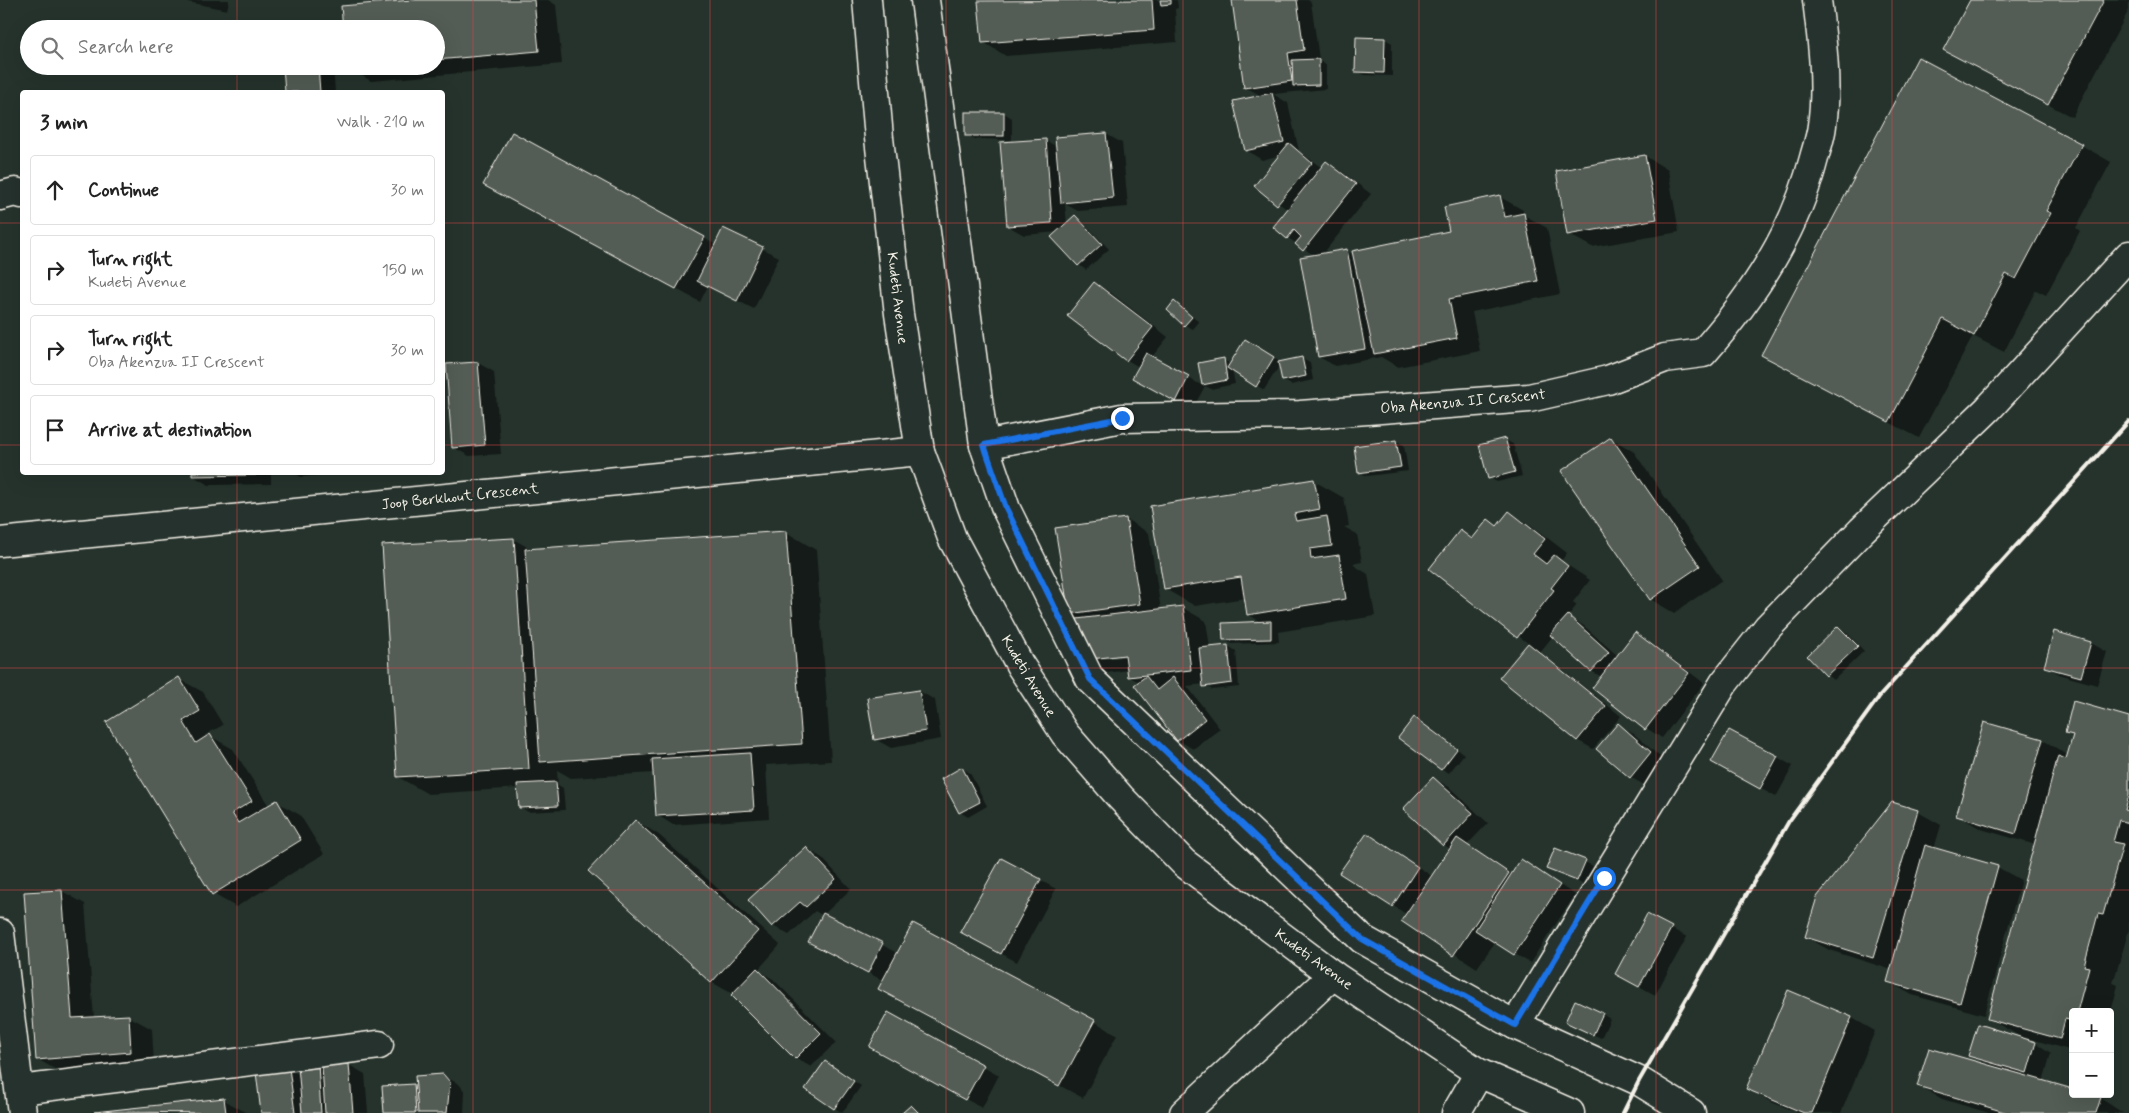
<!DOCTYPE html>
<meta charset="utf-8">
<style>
:root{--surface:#fff;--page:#f6f6f6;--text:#222;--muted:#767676;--line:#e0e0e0}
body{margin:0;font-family:Mynerve,sans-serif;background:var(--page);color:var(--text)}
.controls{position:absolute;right:15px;bottom:15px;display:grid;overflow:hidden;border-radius:5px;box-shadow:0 5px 20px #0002}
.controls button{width:45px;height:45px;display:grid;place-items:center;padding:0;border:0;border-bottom:1px solid var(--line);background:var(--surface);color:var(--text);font:25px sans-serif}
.stop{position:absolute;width:15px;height:15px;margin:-11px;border:4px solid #1a73e8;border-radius:50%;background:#fff}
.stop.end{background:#1a73e8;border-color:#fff;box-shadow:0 1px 5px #0008}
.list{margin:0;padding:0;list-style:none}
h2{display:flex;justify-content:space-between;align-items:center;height:65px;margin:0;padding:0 20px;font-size:21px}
h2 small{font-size:16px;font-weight:400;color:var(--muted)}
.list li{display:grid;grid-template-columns:32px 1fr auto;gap:15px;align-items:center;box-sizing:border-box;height:70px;margin:0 10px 10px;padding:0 10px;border:1px solid var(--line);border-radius:5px}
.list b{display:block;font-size:19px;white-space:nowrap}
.list p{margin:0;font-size:16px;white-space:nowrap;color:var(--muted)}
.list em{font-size:16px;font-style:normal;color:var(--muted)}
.icon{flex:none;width:28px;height:28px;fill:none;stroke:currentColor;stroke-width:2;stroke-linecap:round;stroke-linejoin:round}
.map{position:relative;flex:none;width:2129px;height:1113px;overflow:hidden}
.search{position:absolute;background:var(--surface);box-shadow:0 5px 20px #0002;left:20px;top:20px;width:425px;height:55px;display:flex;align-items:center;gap:12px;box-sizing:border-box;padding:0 18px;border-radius:28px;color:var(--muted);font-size:19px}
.panel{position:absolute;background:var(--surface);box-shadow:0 5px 20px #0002;left:20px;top:90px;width:425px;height:385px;border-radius:5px}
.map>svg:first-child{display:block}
.shadow{fill:#0007;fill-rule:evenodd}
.building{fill:#525c55;stroke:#f4f1e8}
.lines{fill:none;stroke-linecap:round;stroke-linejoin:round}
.minor-casing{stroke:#f4f1e8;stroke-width:31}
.major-casing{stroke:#f4f1e8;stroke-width:31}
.minor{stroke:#26332d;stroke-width:28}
.major{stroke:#26332d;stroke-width:28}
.rail{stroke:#f4f1e8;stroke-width:4}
.route{stroke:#1a73e8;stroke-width:6}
.grid{fill:none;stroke:#da4645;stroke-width:1;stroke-opacity:0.55}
.labels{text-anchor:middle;stroke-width:4;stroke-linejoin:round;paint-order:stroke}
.street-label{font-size:15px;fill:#f4f1e8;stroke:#26332d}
</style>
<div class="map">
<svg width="2129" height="1113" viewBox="0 0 2129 1113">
<rect width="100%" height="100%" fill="#26332d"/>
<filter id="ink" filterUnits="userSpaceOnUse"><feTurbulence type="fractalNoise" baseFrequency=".02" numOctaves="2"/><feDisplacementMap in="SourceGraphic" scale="10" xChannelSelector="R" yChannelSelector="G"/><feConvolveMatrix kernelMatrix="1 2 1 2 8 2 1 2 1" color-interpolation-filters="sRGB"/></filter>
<g filter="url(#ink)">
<g class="shadow">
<path d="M178,0H229L227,10Z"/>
<path d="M427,0H548L556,5L562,64L371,81L348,67L436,66V29Z"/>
<path d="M1004,0H1177L1178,8L1175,9L1177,42L1006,56L983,42L980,2Z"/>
<path d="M1239,0H1308L1311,2L1319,59H1316L1326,65V89L1273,94L1288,103L1299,151L1322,168L1326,163L1342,172L1371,194L1322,255L1347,251L1354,255L1450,232L1500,197L1523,210L1524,215L1547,228L1560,294L1472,312L1480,351L1398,367L1381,357L1335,366L1319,357L1315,256L1288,238V210L1255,186L1281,155L1262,160L1246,150L1262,96L1245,87Z"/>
<path d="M1971,0H2129V10L2072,117L1968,63Z"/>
<path d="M1385,39L1392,43V76L1364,75L1357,71Z"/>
<path d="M284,66H333L335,92H286Z"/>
<path d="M1004,113L1012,118V140L974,139L967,135Z"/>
<path d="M1106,134L1122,143L1128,207L1078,211L1065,204L1067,224L1075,216L1082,221L1109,249L1086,270L1079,265L1058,232L1024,235L1008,226L1045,140L1057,147Z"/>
<path d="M2081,145L2111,162L2076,228L2080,231L2046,295L2036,290L2004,352L1973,336L1919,438L1792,371Z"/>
<path d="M1645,156L1668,170L1679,232L1592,247L1568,234Z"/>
<path d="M508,197L704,238L716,245L723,229L779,257L754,309L708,286L700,302Z"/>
<path d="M1094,283L1110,292L1168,337L1151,358L1203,386L1199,364L1223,360L1231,364L1246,341L1282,363L1302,359L1310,363L1313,380L1291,385L1283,380L1280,365L1264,390L1232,370L1235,384L1211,389L1205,386L1192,410L1149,387L1139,367L1127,360Z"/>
<path d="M1175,303L1199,322L1193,329L1185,325Z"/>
<path d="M478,363L494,372L501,454L469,456L453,447Z"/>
<path d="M1611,438L1634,452L1722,580L1674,613L1650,599Z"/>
<path d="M1505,440L1513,444L1522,476L1497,482L1490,478Z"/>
<path d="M1396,441L1404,445L1408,471L1367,476L1359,472Z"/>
<path d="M193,472H271V484L209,485L193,476Z"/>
<path d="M293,472H353L301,477Z"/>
<path d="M1314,481L1344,498L1349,526L1344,527L1357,534L1362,562L1352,564L1368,574L1375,616L1278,632L1279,642L1232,644L1224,639L1262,623L1248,614L1245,598L1195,606L1165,589Z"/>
<path d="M1509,512L1532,526L1567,553L1561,561L1590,580L1573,602L1577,605L1568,616L1584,626L1618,656L1635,634L1651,643L1704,683L1662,738L1646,728L1602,677L1591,671L1553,636L1540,652L1621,716L1593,749L1577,740L1501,678L1529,644L1431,569L1460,532L1474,539L1489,521L1498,526Z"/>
<path d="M1126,519L1149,533L1161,610L1183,608L1206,621L1210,648L1228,646L1236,651L1239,687L1212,690L1204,684L1187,686L1220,729L1193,749L1178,740L1139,682L1130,677L1129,670L1107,673L1084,659L1078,618L1070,614ZM1131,653L1132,656L1103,659V656Z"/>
<path d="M786,532L816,550L831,761L766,765L769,818L673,825L657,815L654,773L571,778L557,770L558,785L563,788L565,810L528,812L520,807L518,788L428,794L398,777L513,539L531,549Z"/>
<path d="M1838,627L1846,632L1864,651L1834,680L1826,675Z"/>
<path d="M2055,633L2091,643L2107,652L2097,685L2061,675L2045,666Z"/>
<path d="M179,679L203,692L223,725L205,735L207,738L210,736L233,749L269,806L277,802L300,815L324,854L236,907L213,894L107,723Z"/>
<path d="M919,691L935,700L941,739L891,748L875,739Z"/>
<path d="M1414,718L1464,754L1449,773L1442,769Z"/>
<path d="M2129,718V930L2113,983L2118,985L2110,1016V1012H2073V1051L2023,1037V1040L2036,1043L2051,1053L2043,1082L2073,1094L2100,1098L2123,1113H1989L1942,1099L1919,1086L1985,1064L1970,1055L2023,1038L1989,1019L2036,845L1981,829L1957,815L2043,740L2066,754L2064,760H2067L2074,737L2066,732Z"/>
<path d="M1618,725L1634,734L1666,762L1646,786L1630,777Z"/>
<path d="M1777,757L1793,766L1776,797L1728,771Z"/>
<path d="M962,768L970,773L987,806L968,817L960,812Z"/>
<path d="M1433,778L1449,787L1488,823L1467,845L1512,874L1537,870L1575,895L1530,963L1495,942L1477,968L1402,920L1406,914L1341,873L1367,834L1432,876L1451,849L1444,845Z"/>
<path d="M1892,804L1918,812L1941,825L1934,849L1997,867L2021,880L1984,1015L1912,995L1889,982L1892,970L1829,950L1806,937Z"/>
<path d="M636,821L659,835L780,945L758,970L773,979L836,1042L811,1067L796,1058L733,994L711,982Z"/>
<path d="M807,848L822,858L851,889L823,915L898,953L1094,1021L1117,1035L1083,1098L903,1002L884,981L826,951L823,916L815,911L789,935L773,926Z"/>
<path d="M1555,849L1593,866L1585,885L1555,872Z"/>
<path d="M1002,859L1056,889L1017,962L978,941Z"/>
<path d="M62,891L85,904L94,1018L128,1016L152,1029L154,1065L60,1072L37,1059Z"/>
<path d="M1648,916L1687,937L1655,995L1616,973Z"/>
<path d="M1788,992L1852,1018L1875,1031L1841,1113H1798L1771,1102L1748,1089Z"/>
<path d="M1602,1014L1610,1019L1601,1038L1574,1026Z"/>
<path d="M886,1055L983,1066L999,1075L982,1108Z"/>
<path d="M317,1065L323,1069L349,1065L365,1074L368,1113H262L289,1069L300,1075Z"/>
<path d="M833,1067L861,1086L842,1113L807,1088Z"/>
<path d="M442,1075L459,1084L465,1092L464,1113H385L414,1086L417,1088Z"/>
<path d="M224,1100L247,1113H99Z"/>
</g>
<g class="building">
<path d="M412,0H534L539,51L436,60V29H343L341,6Z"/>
<path d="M1152,0L1154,30L982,43L978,1Z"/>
<path d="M1160,0H1171V4L1161,5Z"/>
<path d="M1232,0H1297L1304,50L1288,53L1292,81L1244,88Z"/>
<path d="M1970,0H2104L2048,105L1943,50Z"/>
<path d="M1356,37L1385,38L1384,73L1355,72Z"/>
<path d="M1918,57L2082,144L2046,211L2051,213L2016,279L2006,274L1974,336L1943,319L1889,422L1761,355Z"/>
<path d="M1319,59V85L1293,86L1292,60Z"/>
<path d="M283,66H318L320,92H285Z"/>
<path d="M1272,93L1284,142L1245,151L1233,101Z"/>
<rect x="965" y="112" width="39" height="24"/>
<path d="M512,132L705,237L676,289L483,185Z"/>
<path d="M1106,133L1113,198L1061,203L1055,137Z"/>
<path d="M1046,139L1052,223L1007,226L1000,142Z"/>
<path d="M1289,143L1312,163L1277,205L1254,186Z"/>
<path d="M1645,155L1657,219L1567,235L1556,171Z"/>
<path d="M1326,161L1356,184L1303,251L1295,244L1301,237L1294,230L1287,239L1273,227Z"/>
<path d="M1500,195L1505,217L1524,213L1538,281L1449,299L1457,338L1374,354L1352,251L1449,231L1444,207Z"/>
<path d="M1075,215L1102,244L1078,266L1051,237Z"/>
<path d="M723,228L763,247L737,301L697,281Z"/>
<path d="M1347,249L1365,349L1318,357L1300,257Z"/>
<path d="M1094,282L1153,327L1126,361L1067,316Z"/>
<path d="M1174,301L1192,317L1184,326L1167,310Z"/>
<path d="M1245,339L1274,357L1256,387L1227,368Z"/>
<path d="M1146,353L1189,376L1176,402L1132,378Z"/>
<path d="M1302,357L1306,376L1282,381L1278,362Z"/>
<path d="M1224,358L1227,380L1202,385L1198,363Z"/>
<path d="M478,362L485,445L452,448L446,364Z"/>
<path d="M1611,437L1700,566L1650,600L1561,471Z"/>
<path d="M1505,438L1515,472L1488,479L1479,445Z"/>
<path d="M1396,440L1401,467L1358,473L1354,446Z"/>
<path d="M192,472H256V475L192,476Z"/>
<path d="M1314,479L1320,509L1294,514L1296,521L1327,516L1332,546L1310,549L1311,559L1339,555L1346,599L1247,615L1241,577L1164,589L1150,506Z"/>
<path d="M1509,511L1545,539L1533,554L1546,564L1554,555L1568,566L1551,588L1554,590L1517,638L1429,569L1460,530L1472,539L1488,519L1497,526Z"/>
<path d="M1126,518L1140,604L1069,614L1055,528Z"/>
<path d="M786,531L802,744L540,762L525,549Z"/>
<path d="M514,538L529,769L397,777L382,545Z"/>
<path d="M1183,606L1191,670L1128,677L1125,655L1082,660L1077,619Z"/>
<path d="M1568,615L1609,652L1591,672L1550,635Z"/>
<path d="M1271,621V639L1223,640L1222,623Z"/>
<path d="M1838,626L1858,646L1826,676L1807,656Z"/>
<path d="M2054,631L2091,642L2081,677L2044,667Z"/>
<path d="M1635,632L1689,673L1645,730L1592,688Z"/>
<path d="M1528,643L1606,706L1577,741L1499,678Z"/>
<path d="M1228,645L1232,683L1203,687L1199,648Z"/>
<path d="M1146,676L1157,690L1173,677L1205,719L1177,741L1134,685Z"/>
<path d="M179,677L200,711L183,721L196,743L210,734L252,801L232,813L238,823L277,800L301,840L212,895L106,722Z"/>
<path d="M919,690L926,731L874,740L867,698Z"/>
<path d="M2073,701L2129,717V795L2125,810L2129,811V823L2119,820L2113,842L2123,844L2103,915L2098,914L2084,966L2089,967L2077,1012H2073V1021L2065,1019L2060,1039L1987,1019L2058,756L2066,759L2073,735L2065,733Z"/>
<path d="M1414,717L1457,749L1441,770L1398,738Z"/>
<path d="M1984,722L2043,739L2016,834L1956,816Z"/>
<path d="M1618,723L1651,752L1630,778L1596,749Z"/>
<path d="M1729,730L1778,756L1760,789L1711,762Z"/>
<path d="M750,753L754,810L656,816L652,759Z"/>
<path d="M962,767L980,802L959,813L941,779Z"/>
<path d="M1433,777L1473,813L1443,846L1403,809Z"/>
<path d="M556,782L558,806L519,808L517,784Z"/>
<path d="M1892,802L1918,810L1873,958L1805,937L1817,897Z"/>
<path d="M635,820L758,931L711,983L588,871Z"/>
<path d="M1367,833L1418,867L1392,907L1339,873Z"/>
<path d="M1457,838L1509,873L1453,956L1401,921Z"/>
<path d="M1925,845L1998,866L1960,1003L1887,982Z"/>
<path d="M806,847L836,879L806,907L800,902L772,927L748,900Z"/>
<path d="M1555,848L1586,860L1577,881L1546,869Z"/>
<path d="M1001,858L1041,879L1001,954L960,932Z"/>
<path d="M1521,859L1560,885L1514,955L1475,930Z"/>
<path d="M62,890L72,1018L129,1015L131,1052L36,1060L24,892Z"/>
<path d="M823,913L883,943L868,973L808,942Z"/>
<path d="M1647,914L1672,927L1639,987L1615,974Z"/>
<path d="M913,923L1095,1020L1059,1086L878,989Z"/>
<path d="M757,968L821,1033L795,1059L731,995Z"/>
<path d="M1788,990L1852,1017L1812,1113H1804L1746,1089Z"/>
<path d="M1575,1000L1603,1013L1593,1035L1565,1022Z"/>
<path d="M888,1012L984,1065L965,1100L869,1047Z"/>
<path d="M1978,1024L2036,1042L2027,1073L1968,1056Z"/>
<path d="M1929,1048L2073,1089V1094H2091L2101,1097L2096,1113H2008L1917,1086Z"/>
<path d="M825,1061L854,1081L834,1109L805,1089Z"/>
<path d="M318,1064L321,1113H302L298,1066Z"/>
<path d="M349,1064L353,1113H325L322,1066Z"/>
<path d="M289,1068L295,1113H261L256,1072Z"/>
<path d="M443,1074L450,1082L447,1113H418L415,1076Z"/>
<path d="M414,1084L416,1113H384L382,1086Z"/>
<path d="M224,1098L226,1113L94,1112Z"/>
<path d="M911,1105L919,1113H902Z"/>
</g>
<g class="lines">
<defs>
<g id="minor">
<path d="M0,196L15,192L22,194"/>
<path d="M984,445L1122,418L1300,415L1529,398L1608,380L1665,358L1703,353C1753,296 1795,233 1814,158C1817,147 1821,136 1822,125C1828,85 1822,40 1817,0"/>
<path d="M0,542L920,451"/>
<path d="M0,933L22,1113"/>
<path d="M1515,1025L1724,683L1768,627L1862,530L1988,409L2129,255"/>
<path d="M20,1090L379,1045"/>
<path d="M1184,1113L1333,975"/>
<path d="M1456,1113L1479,1073"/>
</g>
<g id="major">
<path d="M867,0L879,138L899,314L920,451L952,538L1020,665L1065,734L1121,798L1184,863L1333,975L1479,1073L1570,1113"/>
<path d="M925,0L984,445L1006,509L1090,679L1362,939L1515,1025L1639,1081L1691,1113"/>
</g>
</defs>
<use href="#minor" class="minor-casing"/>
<use href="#major" class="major-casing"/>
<use href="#minor" class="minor"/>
<use href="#major" class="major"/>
<path class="rail" d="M1623,1113L1639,1081L1789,821L1879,697L2129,421"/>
</g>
</g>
<g class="lines" filter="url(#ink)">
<path class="route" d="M1122,418L984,445L1006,508L1090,679L1362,939L1515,1025L1604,878"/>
</g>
<path class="grid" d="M237,0V29M473,0V1113M710,0V1113M946,0V1113M1183,0V1113M1419,0V1113M1656,0V1113M1892,0V1113M237,66V92M0,223H22M442,223H2129M0,445H22M442,445H2129M237,472V1113M0,668H2129M0,890H2129"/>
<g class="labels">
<g class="street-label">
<text transform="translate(898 298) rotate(83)" y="5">Kudeti Avenue</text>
<text transform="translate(1463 401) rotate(-5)" y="5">Oba Akenzua II Crescent</text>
<text transform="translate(460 496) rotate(-6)" y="5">Joop Berkhout Crescent</text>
<text transform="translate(1029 676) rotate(59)" y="5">Kudeti Avenue</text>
<text transform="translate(1314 959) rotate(36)" y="5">Kudeti Avenue</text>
</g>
</g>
</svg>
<div class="controls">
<button>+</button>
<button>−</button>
</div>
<div class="stop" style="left:1604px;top:878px"></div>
<div class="stop end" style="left:1122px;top:418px"></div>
<div class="search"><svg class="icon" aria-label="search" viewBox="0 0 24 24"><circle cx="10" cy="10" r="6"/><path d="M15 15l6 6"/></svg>Search here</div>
<section class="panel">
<h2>3 min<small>Walk · 210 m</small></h2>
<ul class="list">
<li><svg class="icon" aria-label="ahead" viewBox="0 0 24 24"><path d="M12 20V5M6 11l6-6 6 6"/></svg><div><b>Continue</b></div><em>30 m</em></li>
<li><svg class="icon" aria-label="right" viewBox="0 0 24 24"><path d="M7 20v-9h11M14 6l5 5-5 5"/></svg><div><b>Turn right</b><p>Kudeti Avenue</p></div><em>150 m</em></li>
<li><svg class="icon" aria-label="right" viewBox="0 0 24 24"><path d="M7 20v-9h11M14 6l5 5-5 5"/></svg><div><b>Turn right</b><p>Oba Akenzua II Crescent</p></div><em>30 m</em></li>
<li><svg class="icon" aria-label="arrive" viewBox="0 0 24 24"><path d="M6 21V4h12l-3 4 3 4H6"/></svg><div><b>Arrive at destination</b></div></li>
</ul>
</section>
</div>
